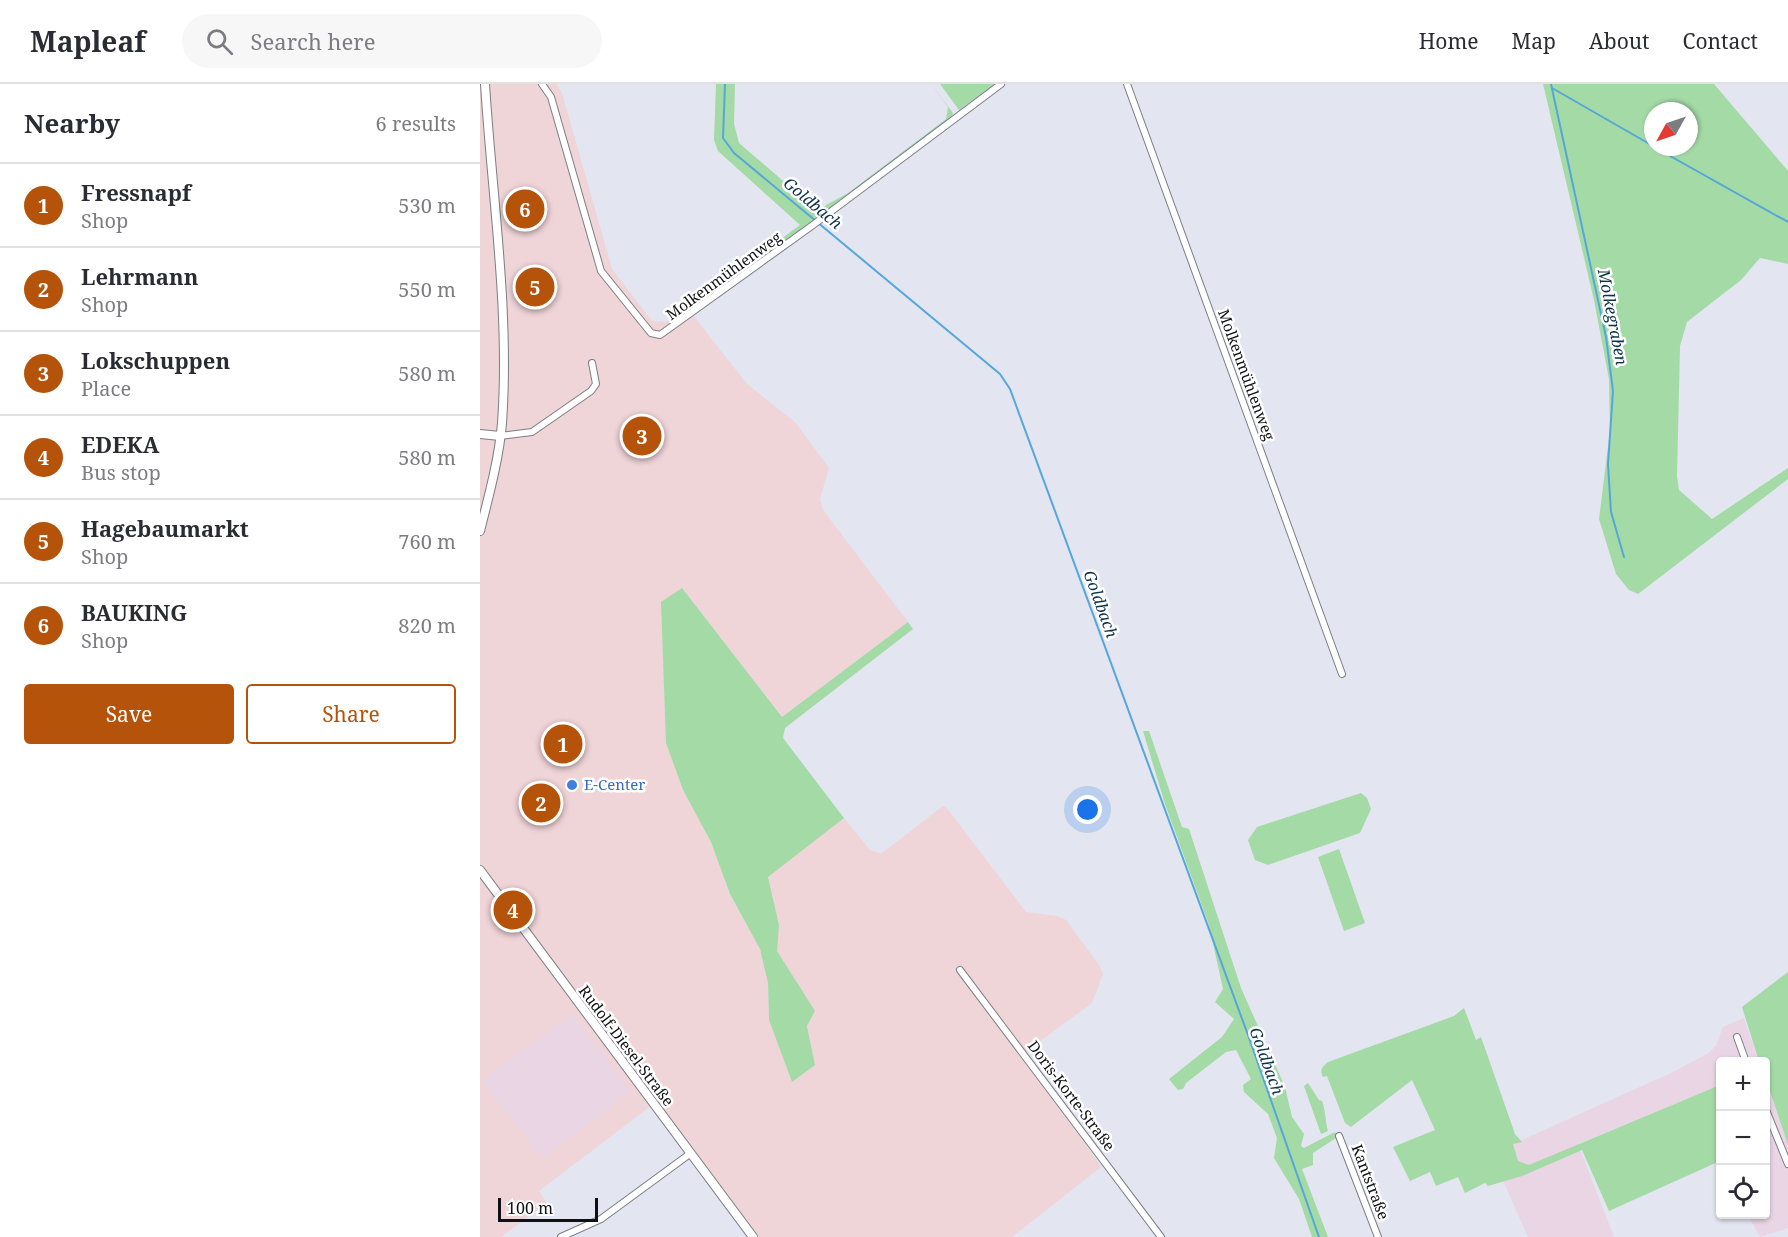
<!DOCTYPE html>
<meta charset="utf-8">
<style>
:root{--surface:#fff;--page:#f7f7f7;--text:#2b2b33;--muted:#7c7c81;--line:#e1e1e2;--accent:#b45309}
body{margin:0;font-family:"Noto Serif",serif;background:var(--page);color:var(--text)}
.controls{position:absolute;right:18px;bottom:18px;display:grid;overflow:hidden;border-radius:6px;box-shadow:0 2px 4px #0004}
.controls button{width:54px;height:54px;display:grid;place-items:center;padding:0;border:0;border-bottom:2px solid var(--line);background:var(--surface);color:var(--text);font:30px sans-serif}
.compass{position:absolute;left:1164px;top:18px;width:54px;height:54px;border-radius:50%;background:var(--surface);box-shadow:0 2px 4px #0004;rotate:230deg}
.scale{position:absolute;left:18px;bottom:15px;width:100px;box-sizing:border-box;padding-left:6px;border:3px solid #101114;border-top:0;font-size:16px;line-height:21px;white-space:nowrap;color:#101114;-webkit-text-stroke:4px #fff;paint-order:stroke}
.you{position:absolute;left:608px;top:726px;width:21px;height:21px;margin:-15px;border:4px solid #fff;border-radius:50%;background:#1a73e8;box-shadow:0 0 0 9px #1a73e833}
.badge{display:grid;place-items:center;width:39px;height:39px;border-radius:50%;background:var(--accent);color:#fff;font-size:20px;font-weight:700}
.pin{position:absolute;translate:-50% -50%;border:3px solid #fff;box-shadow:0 2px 6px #0006}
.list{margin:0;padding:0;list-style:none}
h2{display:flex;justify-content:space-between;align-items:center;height:78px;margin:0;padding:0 24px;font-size:26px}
h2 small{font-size:20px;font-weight:400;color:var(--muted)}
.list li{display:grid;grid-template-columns:39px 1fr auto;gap:18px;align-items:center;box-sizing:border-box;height:84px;padding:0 24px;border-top:2px solid var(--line)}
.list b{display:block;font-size:22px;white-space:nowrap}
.list p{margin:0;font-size:20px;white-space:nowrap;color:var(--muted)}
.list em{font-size:20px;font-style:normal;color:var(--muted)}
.actions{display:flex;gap:12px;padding:18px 24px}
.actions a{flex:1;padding:14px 0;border:2px solid var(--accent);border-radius:6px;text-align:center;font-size:21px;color:var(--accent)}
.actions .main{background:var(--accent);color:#fff}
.icon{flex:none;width:33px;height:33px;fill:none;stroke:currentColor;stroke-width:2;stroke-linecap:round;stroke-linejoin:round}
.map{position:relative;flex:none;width:1308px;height:1153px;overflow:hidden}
header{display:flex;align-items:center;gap:36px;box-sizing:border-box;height:84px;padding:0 30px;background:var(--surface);border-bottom:2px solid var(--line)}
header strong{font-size:28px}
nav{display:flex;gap:33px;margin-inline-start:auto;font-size:21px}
.search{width:420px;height:54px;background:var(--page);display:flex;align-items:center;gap:15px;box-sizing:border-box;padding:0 21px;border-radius:33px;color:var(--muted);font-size:22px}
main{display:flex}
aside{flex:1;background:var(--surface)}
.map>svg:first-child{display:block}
.commercial{fill:#efd4d8}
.industrial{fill:#e9d5e4}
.green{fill:#a4daa6;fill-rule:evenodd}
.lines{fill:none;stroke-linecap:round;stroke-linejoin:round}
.stream{stroke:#56a7d9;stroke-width:2}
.minor-casing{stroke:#7c7d88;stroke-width:8}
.tertiary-casing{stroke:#7c7d88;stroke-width:10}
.secondary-casing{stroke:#7c7d88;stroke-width:10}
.minor{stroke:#fff;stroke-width:6}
.tertiary{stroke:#fff;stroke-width:8}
.secondary{stroke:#fff;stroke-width:8}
.shop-dot{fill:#3f7fe0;stroke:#fff;stroke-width:2}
.labels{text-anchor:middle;stroke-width:5;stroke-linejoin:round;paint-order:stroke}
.street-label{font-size:15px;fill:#101114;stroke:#fff}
.shop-label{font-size:15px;fill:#366cbe;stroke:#fff;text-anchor:start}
.water-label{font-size:16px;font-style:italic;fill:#0e3247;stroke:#fff}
</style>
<header>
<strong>Mapleaf</strong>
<div class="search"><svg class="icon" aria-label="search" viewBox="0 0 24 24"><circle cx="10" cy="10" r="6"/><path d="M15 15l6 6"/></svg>Search here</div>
<nav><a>Home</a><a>Map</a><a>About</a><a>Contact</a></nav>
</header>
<main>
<aside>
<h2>Nearby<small>6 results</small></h2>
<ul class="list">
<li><span class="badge">1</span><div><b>Fressnapf</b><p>Shop</p></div><em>530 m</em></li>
<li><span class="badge">2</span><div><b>Lehrmann</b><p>Shop</p></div><em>550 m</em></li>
<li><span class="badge">3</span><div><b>Lokschuppen</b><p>Place</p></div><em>580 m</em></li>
<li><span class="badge">4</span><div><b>EDEKA</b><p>Bus stop</p></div><em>580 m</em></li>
<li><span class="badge">5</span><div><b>Hagebaumarkt</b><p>Shop</p></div><em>760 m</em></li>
<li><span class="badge">6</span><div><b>BAUKING</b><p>Shop</p></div><em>820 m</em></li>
</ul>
<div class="actions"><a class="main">Save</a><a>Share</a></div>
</aside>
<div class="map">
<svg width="1308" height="1153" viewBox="0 0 1308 1153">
<rect width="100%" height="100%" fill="#e3e5f0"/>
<path class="commercial" d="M0,0H76L82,9L132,185L172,237L186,238L208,225L267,300L315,338L349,384L340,415L343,426L428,538L302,633L202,504L186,659L203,706L231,758L250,810L280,865L288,899L289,936L312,998L335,981L327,942L335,927L296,867L299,841L288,792L364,734L390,766L401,770L463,722L466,723L546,828L577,832L586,836L619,881L623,890L612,919L548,966L544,976L576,1016L621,1083L532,1153H279L176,1018L59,1107L67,1119L21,1153H0Z"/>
<g class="industrial">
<path d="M92,930L150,1007L63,1075L2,997Z"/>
<path d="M1264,934L1279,977L1240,978V1001L1098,1060L1134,1153H1048L1021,1092L1046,1080L1038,1077L1033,1060L1191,989L1227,970L1236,962L1243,943Z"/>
<path d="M1286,995L1308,1061V1144L1280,1153L1268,1131L1286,1130Z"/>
</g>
<g class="green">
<path d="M236,0H255L254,40L259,59L337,126L368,109L466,35L468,23L451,0L473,29L471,34L211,228L208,225L214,223L236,198L274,175L320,141L238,67L234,56Z"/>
<path d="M460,0H515L479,26Z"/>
<path d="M1063,0H1234L1308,87V180L1280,174L1261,196L1207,238L1200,262L1197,392L1199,406L1232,435L1308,384V395L1158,510L1149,506L1136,490L1119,435L1130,347L1129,295L1114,216ZM1173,27H1209V63H1173Z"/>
<path d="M202,504L302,633L428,538L433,545L305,644L303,654L364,734L288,793L299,841L297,867L335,927L327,942L335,981L312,998L289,936L288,899L280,865L250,810L231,758L203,706L186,659L181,518Z"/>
<path d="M663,647H669L702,743L709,745L761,904L805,1003L812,1033L824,1050L821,1062L824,1064L855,1048L856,1054L833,1069V1081L822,1085L848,1153H832L819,1115L794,1074L797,1054L788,1030L764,1008L763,1001L771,995L756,966L746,968L706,999L703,1005L698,1006L689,995L742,953L754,935L735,918L743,905L729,841L685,720Z"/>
<path d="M881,709L887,714L891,725L880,749L788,781L775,776L768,756L777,743Z"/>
<path d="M859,765L885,839L864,847L838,773Z"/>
<path d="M1308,888V1061L1286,995V978L1279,977L1262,923Z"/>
<path d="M984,924L996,956L1001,953L1035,1050L1042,1058L1033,1060L1038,1077L1049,1081L1240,1001V1077L1129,1127L1102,1066L1042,1092L1008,1102L1005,1099L985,1109L978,1093L956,1102L950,1088L930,1097L913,1063L955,1046L932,996L871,1043L865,1039L847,992L843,993C839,986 843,982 848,978L974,932Z"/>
<path d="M828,999L839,1016L842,1017C846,1028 845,1037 848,1047L841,1050L824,1002Z"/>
</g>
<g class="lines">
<g class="stream">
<path d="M245,0L243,54L254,69L520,290L530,305L768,951L839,1153"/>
<path d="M1071,0L1126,253L1133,307L1128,380L1131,428L1144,473"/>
<path d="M1072,4L1173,62"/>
<path d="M1174,63L1308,138"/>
</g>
<defs>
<g id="minor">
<path d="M62,0L71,13L121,187L171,249L180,251L333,141L521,0"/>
<path d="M647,0L862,590"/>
<path d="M20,352L52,348L111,307L116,300L112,279"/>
<path d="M480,886L681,1153"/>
<path d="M1257,953L1266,978"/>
<path d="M1286,1026L1308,1080"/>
<path d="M859,1052L898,1153"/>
<path d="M81,1153L121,1135L211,1069"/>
</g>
<g id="tertiary">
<path d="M0,350L20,352"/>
<path d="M0,786L273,1153"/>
</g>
<path id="secondary" d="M0,447C9,411 19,375 22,339C30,227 12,112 5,0"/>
</defs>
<use href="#minor" class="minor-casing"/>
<use href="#tertiary" class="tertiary-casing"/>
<use href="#secondary" class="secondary-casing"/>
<use href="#minor" class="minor"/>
<use href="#tertiary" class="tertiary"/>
<use href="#secondary" class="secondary"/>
</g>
<circle class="shop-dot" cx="92" cy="701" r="6"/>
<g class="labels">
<g class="street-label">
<text transform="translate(244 192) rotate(-36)" y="5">Molkenmühlenweg</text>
<text transform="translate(766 291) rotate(70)" y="5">Molkenmühlenweg</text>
<text transform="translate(146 962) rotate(53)" y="5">Rudolf-Diesel-Straße</text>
<text transform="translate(591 1012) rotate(53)" y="5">Doris-Korte-Straße</text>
<text transform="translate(890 1098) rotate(69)" y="5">Kantstraße</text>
</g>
<g class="shop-label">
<text x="104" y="706">E-Center</text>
</g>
<g class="water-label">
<text transform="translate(333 119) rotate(40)" y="6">Goldbach</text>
<text transform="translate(1133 233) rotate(79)" y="6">Molkegraben</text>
<text transform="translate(621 520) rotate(70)" y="6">Goldbach</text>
<text transform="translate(787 977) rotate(70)" y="6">Goldbach</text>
</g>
</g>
</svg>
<div class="controls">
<button>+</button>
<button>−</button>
<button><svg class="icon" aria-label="locate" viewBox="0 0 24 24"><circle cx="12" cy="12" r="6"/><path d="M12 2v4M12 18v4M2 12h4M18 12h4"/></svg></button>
</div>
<svg class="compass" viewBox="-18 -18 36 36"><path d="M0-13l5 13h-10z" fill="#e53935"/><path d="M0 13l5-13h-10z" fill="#7c7c81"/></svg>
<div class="scale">100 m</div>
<div class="you"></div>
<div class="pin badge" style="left:83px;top:660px">1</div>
<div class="pin badge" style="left:61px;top:719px">2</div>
<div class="pin badge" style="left:162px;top:352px">3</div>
<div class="pin badge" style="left:33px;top:826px">4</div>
<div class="pin badge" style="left:55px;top:203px">5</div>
<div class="pin badge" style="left:45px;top:125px">6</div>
</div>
</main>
